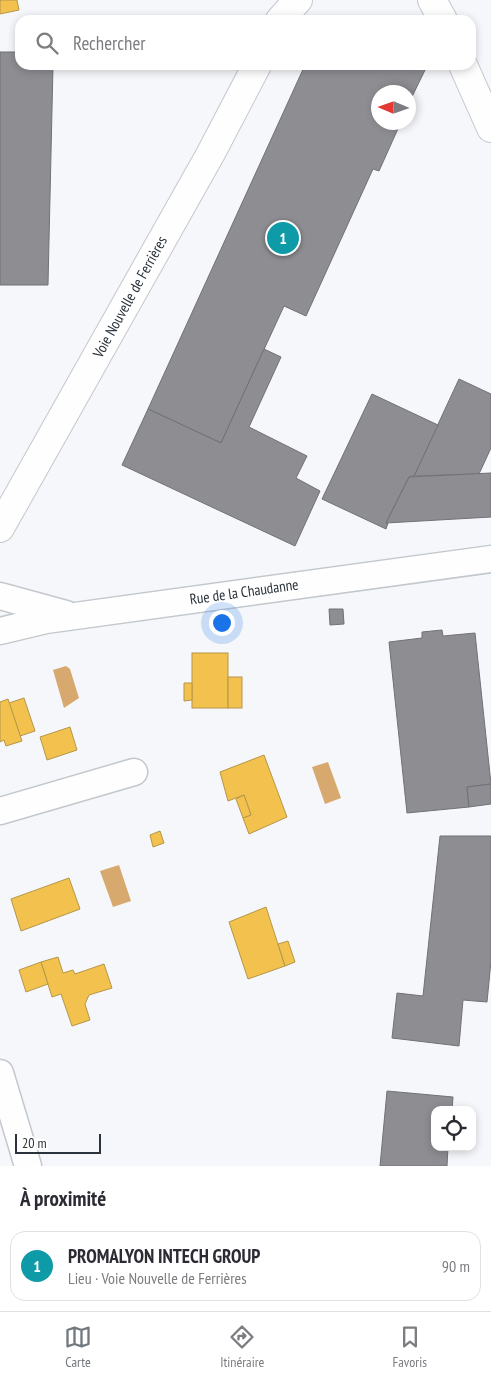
<!DOCTYPE html>
<html lang="fr">
<meta charset="utf-8">
<style>
:root{--surface:#fff;--page:#f2f2f3;--text:#2b2b33;--muted:#7c7c81;--line:#e1e1e2;--accent:#71787e}
body{margin:0;font-family:"PT Sans Narrow",sans-serif;background:var(--page);color:var(--text)}
.controls{position:absolute;right:15px;bottom:15px;display:grid;overflow:hidden;border-radius:10px;box-shadow:0 2px 8px #0003}
.controls button{width:45px;height:45px;display:grid;place-items:center;padding:0;border:0;border-bottom:1px solid var(--line);background:var(--surface);color:var(--text);font:25px sans-serif}
.compass{position:absolute;left:371px;top:85px;width:45px;height:45px;border-radius:50%;background:var(--surface);box-shadow:0 2px 8px #0003;rotate:272deg}
.scale{position:absolute;left:15px;bottom:12px;width:86px;box-sizing:border-box;padding-left:5px;border:2px solid #2a333b;border-top:0;font-size:14px;line-height:18px;white-space:nowrap;color:#2a333b;-webkit-text-stroke:4px #fff;paint-order:stroke}
.you{position:absolute;left:221px;top:622px;width:18px;height:18px;margin:-12px;border:4px solid #fff;border-radius:50%;background:#1a73e8;box-shadow:0 0 0 8px #1a73e833}
.badge{display:grid;place-items:center;width:32px;height:32px;border-radius:50%;background:var(--accent);color:#fff;font-size:16px;font-weight:700}
.pin{position:absolute;translate:-50% -50%;border:2px solid #fff;box-shadow:0 1px 5px #0006}
.list{margin:0;padding:0;list-style:none}
h2{display:flex;justify-content:space-between;align-items:center;height:65px;margin:0;padding:0 20px;font-size:21px}
h2 small{font-size:16px;font-weight:400;color:var(--muted)}
.list li{display:grid;grid-template-columns:32px 1fr auto;gap:15px;align-items:center;box-sizing:border-box;height:70px;margin:0 10px 10px;padding:0 10px;border:1px solid var(--line);border-radius:15px}
.list b{display:block;font-size:19px;white-space:nowrap}
.list p{margin:0;font-size:16px;white-space:nowrap;color:var(--muted)}
.list em{font-size:16px;font-style:normal;color:var(--muted)}
.icon{flex:none;width:28px;height:28px;fill:none;stroke:currentColor;stroke-width:2;stroke-linecap:round;stroke-linejoin:round}
.map{position:relative;flex:none;width:491px;height:1166px;overflow:hidden}
.search{position:absolute;background:var(--surface);box-shadow:0 2px 8px #0003;left:15px;right:15px;top:15px;height:55px;display:flex;align-items:center;gap:12px;box-sizing:border-box;padding:0 18px;border-radius:15px;color:var(--muted);font-size:19px}
.sheet{height:145px;background:var(--surface)}
nav{display:flex;justify-content:space-around;align-items:center;box-sizing:border-box;height:70px;border-top:1px solid var(--line);background:var(--surface);font-size:14px;color:var(--muted)}
nav a{display:grid;justify-items:center;gap:2px}
nav .on{color:var(--accent)}
.map>svg:first-child{display:block}
.water{fill:#d8a96f}
.homes{fill:#f2c14e;stroke:#b69648}
.industry{fill:#8d8d92;stroke:#6f7278}
.lines{fill:none;stroke-linecap:round;stroke-linejoin:round}
.minor-casing{stroke:#c3c8cd;stroke-width:29}
.tertiary-casing{stroke:#c3c8cd;stroke-width:30}
.minor{stroke:#fefefe;stroke-width:26}
.tertiary{stroke:#fefefe;stroke-width:28}
.labels{text-anchor:middle;stroke-width:5;stroke-linejoin:round;paint-order:stroke}
.street-label{font-size:15px;fill:#2a333b;stroke:#fff}
</style>
<div class="map">
<svg width="491" height="1166" viewBox="0 0 491 1166">
<rect width="100%" height="100%" fill="#f5f7fa"/>
<g class="water">
<path d="M66,666L70,669L79,698L64,708L53,670Z"/>
<path d="M328,762L341,798L325,804L312,767Z"/>
<path d="M119,865L131,901L113,907L100,871Z"/>
</g>
<g class="homes">
<path d="M0,0H17L19,10L0,14Z"/>
<rect x="192" y="653" width="36" height="55"/>
<rect x="228" y="677" width="14" height="31"/>
<path d="M184,683H192V700L184,701Z"/>
<path d="M24,698L35,731L20,736L9,703Z"/>
<path d="M8,699L22,741L6,746L4,740L0,742V702Z"/>
<path d="M70,727L77,750L47,760L40,737Z"/>
<path d="M264,755L287,817L249,834L243,818L251,815L244,795L228,801L220,772Z"/>
<path d="M244,795L251,815L243,818L236,799Z"/>
<path d="M160,831L164,843L153,847L150,835Z"/>
<path d="M69,878L80,909L21,931L11,899Z"/>
<path d="M266,907L285,966L248,979L229,922Z"/>
<path d="M288,941L295,962L285,966L278,944Z"/>
<path d="M58,957L63,973L73,970L75,974L104,964L112,988L89,995L85,1004L90,1020L72,1026L61,994L52,997L41,962Z"/>
<path d="M41,962L48,984L26,992L19,970Z"/>
</g>
<g class="industry">
<path d="M0,52H20V65H53L48,285H0Z"/>
<path d="M305,65H415L425,70L408,105V92H378V122H401L379,171L373,169L306,316L284,306L221,443L148,409Z"/>
<path d="M264,349L281,357L249,427L307,456L296,478L320,491L295,546L122,465L148,409L221,443Z"/>
<path d="M459,379L491,394V448L479,474L414,476Z"/>
<path d="M372,394L438,425L414,476L409,477L386,523H388L386,529L322,499Z"/>
<path d="M491,473V517L386,523L409,477Z"/>
<path d="M329,609H343L344,624L330,625Z"/>
<path d="M442,630L443,636L475,633L491,784L467,787L469,807L407,813L389,642L422,638V632Z"/>
<path d="M491,784V804L469,807L467,787Z"/>
<path d="M440,836H491V961L487,1002L463,1000L459,1046L392,1038L397,993L423,996Z"/>
<path d="M387,1091L453,1097L452,1110H435V1147H448L447,1166H380Z"/>
</g>
<g class="lines">
<defs>
<g id="minor">
<path d="M0,596L66,614"/>
<path d="M0,631L46,620L491,559"/>
<path d="M0,811L134,772"/>
<path d="M0,1073L28,1166"/>
</g>
<g id="tertiary">
<path d="M432,0L443,20"/>
<path d="M280,20L298,0"/>
<path d="M463,65L491,128"/>
<path d="M0,528L211,153L257,65"/>
</g>
</defs>
<use href="#minor" class="minor-casing"/>
<use href="#tertiary" class="tertiary-casing"/>
<use href="#minor" class="minor"/>
<use href="#tertiary" class="tertiary"/>
</g>
<g class="labels">
<g class="street-label">
<text transform="translate(130 297) rotate(-61)" y="5">Voie Nouvelle de Ferrières</text>
<text transform="translate(244 592) rotate(-8)" y="5">Rue de la Chaudanne</text>
</g>
</g>
</svg>
<div class="controls">
<button><svg class="icon" aria-label="locate" viewBox="0 0 24 24"><circle cx="12" cy="12" r="6"/><path d="M12 2v4M12 18v4M2 12h4M18 12h4"/></svg></button>
</div>
<svg class="compass" viewBox="-18 -18 36 36"><path d="M0-13l5 13h-10z" fill="#e53935"/><path d="M0 13l5-13h-10z" fill="#7c7c81"/></svg>
<div class="scale">20 m</div>
<div class="you"></div>
<div class="pin badge" style="left:283px;top:238px;background:#0f9aa8">1</div>
<div class="search"><svg class="icon" aria-label="search" viewBox="0 0 24 24"><circle cx="10" cy="10" r="6"/><path d="M15 15l6 6"/></svg>Rechercher</div>
</div>
<section class="sheet">
<h2>À proximité<small></small></h2>
<ul class="list">
<li><span class="badge" style="background:#0f9aa8">1</span><div><b>PROMALYON INTECH GROUP</b><p>Lieu · Voie Nouvelle de Ferrières</p></div><em>90 m</em></li>
</ul>
</section>
<nav>
<a class="on"><svg class="icon" aria-label="map" viewBox="0 0 24 24"><path d="M3 6l6-2 6 2 6-2v14l-6 2-6-2-6 2zM9 4v14M15 6v14"/></svg>Carte</a>
<a><svg class="icon" aria-label="directions" viewBox="0 0 24 24"><path d="M12 3l9 9-9 9-9-9zM9 14v-3h6M13 9l2 2-2 2"/></svg>Itinéraire</a>
<a><svg class="icon" aria-label="saved" viewBox="0 0 24 24"><path d="M7 4h10v16l-5-4-5 4z"/></svg>Favoris</a>
</nav>
